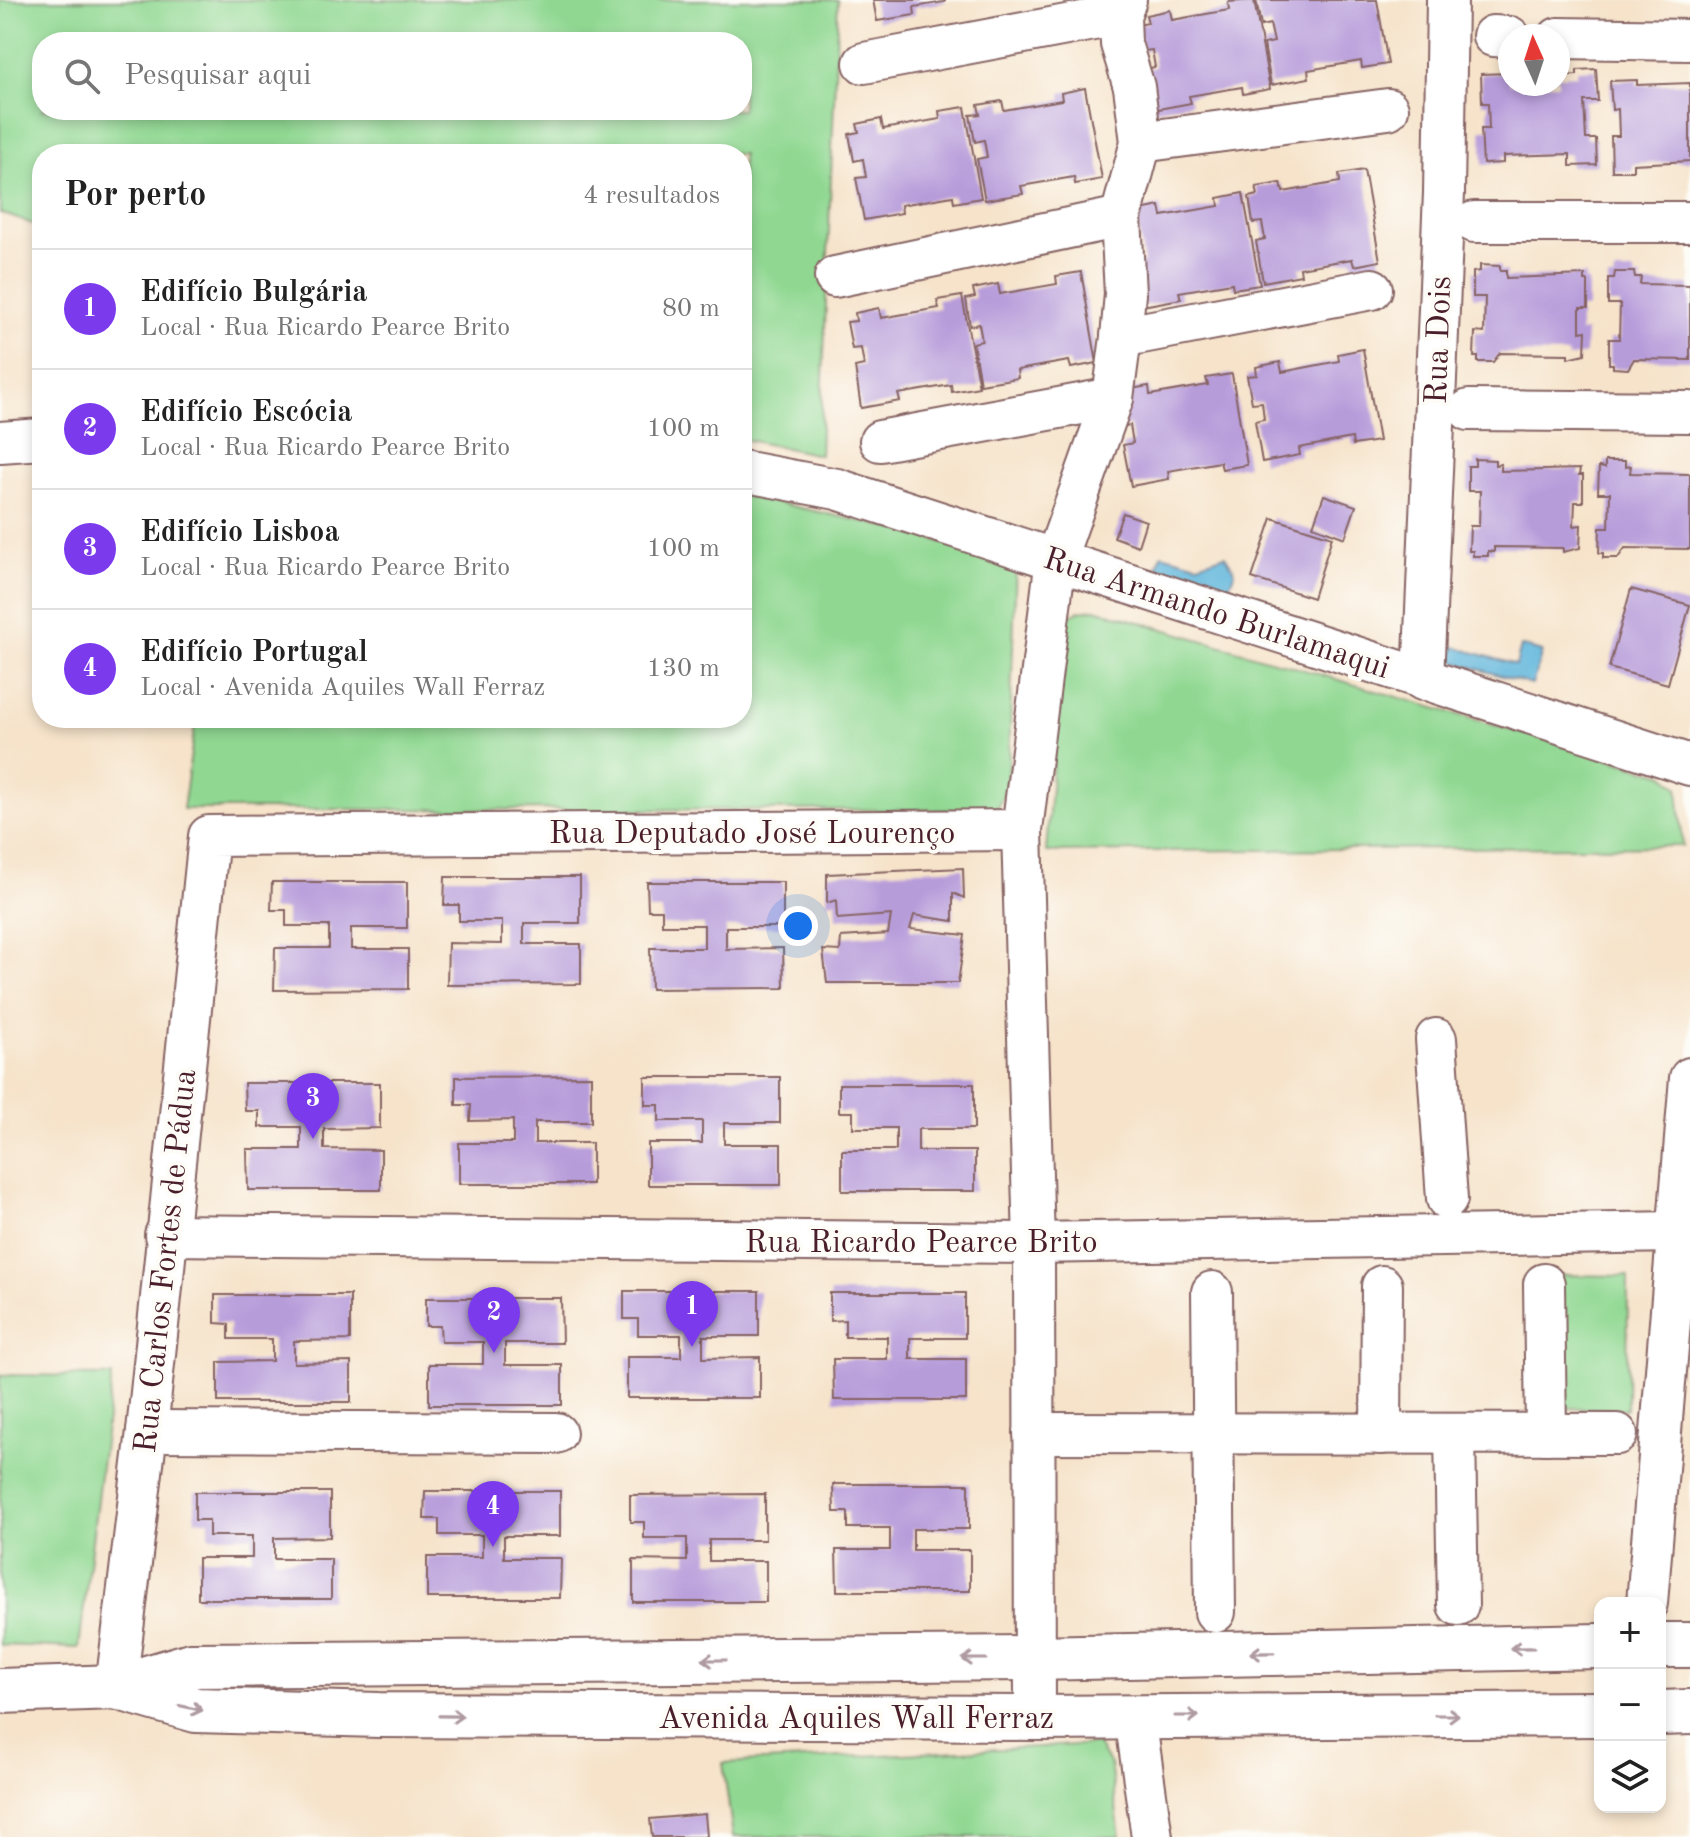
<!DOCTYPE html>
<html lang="pt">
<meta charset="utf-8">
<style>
:root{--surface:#fff;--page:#f6f6f6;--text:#222;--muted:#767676;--line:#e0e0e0;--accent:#7c3aed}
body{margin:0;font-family:"Old Standard TT",serif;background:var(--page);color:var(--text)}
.controls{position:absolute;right:24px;bottom:24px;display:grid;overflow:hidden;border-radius:16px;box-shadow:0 4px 12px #0003}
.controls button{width:72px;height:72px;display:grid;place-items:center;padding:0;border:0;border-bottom:2px solid var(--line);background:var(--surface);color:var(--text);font:40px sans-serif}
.compass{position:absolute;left:1498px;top:24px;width:72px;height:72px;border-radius:50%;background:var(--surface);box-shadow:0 4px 12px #0003;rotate:357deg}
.you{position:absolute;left:798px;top:926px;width:28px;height:28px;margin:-20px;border:6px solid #fff;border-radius:50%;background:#1a73e8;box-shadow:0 0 0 12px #1a73e833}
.badge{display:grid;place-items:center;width:52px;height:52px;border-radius:50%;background:var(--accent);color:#fff;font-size:26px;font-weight:700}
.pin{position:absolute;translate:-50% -66px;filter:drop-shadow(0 2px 4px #0008)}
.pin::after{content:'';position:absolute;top:42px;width:28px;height:24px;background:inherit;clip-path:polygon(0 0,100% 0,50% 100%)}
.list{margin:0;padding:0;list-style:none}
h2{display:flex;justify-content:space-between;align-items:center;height:104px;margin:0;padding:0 32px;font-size:34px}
h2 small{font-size:26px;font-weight:400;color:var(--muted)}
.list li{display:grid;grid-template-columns:52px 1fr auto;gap:24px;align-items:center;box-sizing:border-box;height:120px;padding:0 32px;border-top:2px solid var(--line)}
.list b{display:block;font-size:30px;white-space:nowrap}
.list p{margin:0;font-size:26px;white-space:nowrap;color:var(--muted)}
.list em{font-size:26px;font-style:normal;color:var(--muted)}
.icon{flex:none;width:44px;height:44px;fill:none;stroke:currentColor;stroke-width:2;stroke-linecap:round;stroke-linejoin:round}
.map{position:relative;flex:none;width:1690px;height:1837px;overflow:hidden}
.search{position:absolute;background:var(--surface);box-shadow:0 4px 12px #0003;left:32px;top:32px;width:720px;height:88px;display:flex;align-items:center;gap:20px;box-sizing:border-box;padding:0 28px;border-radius:32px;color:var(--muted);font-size:30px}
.panel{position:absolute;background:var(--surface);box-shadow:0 4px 12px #0003;left:32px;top:144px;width:720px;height:584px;border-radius:32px}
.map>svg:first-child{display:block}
.green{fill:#90d892;stroke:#6d7c5e;stroke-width:2;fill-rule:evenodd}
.water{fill:#5fb5db;stroke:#546a83;stroke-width:2}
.building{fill:#b79cda}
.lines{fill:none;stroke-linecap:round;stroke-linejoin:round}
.minor-casing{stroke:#866463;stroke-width:44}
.major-casing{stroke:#866463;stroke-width:48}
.minor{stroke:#fff;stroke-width:40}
.major{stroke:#fff;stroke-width:44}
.oneway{stroke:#ae9aa0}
.labels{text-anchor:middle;stroke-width:8;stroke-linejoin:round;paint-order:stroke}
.street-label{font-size:32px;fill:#4a1f2b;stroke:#fdfcf7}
</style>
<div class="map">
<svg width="1690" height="1837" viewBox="0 0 1690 1837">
<rect width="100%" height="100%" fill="#fdfcf7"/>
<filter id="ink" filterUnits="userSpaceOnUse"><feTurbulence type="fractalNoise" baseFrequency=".0125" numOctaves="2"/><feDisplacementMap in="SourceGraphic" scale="16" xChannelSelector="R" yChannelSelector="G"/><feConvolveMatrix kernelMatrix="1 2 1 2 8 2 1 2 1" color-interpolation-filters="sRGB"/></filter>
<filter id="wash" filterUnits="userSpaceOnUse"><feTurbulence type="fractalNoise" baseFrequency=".006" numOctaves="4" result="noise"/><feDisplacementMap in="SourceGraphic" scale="32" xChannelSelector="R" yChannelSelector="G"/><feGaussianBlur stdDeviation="1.8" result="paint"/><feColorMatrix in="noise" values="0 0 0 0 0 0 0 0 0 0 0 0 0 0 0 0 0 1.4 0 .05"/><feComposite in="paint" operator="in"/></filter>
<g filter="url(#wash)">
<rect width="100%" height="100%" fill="#f6e3ca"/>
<g class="green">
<path d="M0,0H838L820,455L742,439V154H42V227L0,213ZM42,42H742V110H42Z"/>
<path d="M742,495L900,530L1016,563L1008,785L996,810L183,809L196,718H742Z"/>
<path d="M1095,609L1665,775L1678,787L1683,846L1046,852L1064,620L1078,611Z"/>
<path d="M1559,1275L1628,1276L1627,1409L1557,1408Z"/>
<path d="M0,1375L112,1376L79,1648L0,1645Z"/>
<path d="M1097,1744L1110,1764L1120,1837H733L723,1763Z"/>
</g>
<g class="water">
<path d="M1162,554L1198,564L1225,555L1235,571L1228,589L1157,567Z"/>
<path d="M1452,646L1516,665L1521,646L1542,652L1532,685L1448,660Z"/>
</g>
<g id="blocks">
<g class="building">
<path d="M873,0H945V2L914,7L915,15L877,21Z"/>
<path d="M1254,0L1270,89L1243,94L1242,87L1189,96L1191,103L1153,110L1145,69L1155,67L1152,50L1143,51L1138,25L1148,23L1146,15L1170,10L1172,20L1229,10L1228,2Z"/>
<path d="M1256,0H1377L1388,64L1362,68L1361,61L1308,70L1309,78L1271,85L1264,44L1274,42L1270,24L1261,26Z"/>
<path d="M1596,69L1598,101H1584L1586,139H1596L1597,165L1570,166V154L1503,156V163L1483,164L1481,129H1489L1488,103H1482L1481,74L1508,73L1510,84H1558V76L1577,75V70Z"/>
<path d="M1637,80V85L1690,83V161L1633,164V171H1612L1611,136H1619L1618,109L1612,110L1610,81Z"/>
<path d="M1085,88L1102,179L1075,184L1074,177L1021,186L1023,194L985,200L977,159L987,157L984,140L975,142L970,115L980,114L978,105L1002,101L1004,110L1062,100L1061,93Z"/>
<path d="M965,107L981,198L954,203L953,196L901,205L902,213L864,220L856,178L866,177L863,159L854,161L849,134L859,132L857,124L881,119L883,129L940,119L939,111Z"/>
<path d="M1364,170L1380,261L1354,266L1352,259L1300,268L1301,275L1263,282L1256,241L1265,239L1262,222L1253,223L1249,197L1258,195L1256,187L1281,183L1283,192L1340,182L1339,174Z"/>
<path d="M1243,193L1260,285L1233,289L1232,283L1179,292L1181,299L1142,306L1135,265L1144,263L1136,211L1160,206L1162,216L1219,206L1218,198Z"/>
<path d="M1480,265L1500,266V271H1506V278L1585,275V281H1588V308H1580V332L1586,331L1585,354L1568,358V354L1500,353L1493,362H1478V357H1474L1475,332L1484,333L1485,297H1473V272L1480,271Z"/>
<path d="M1081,272L1097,363L1071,368L1069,361L1017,370L1018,378L980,384L973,343L982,341L979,324L970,326L966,299L975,297L973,289L998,284L1000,294L1057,284L1056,276Z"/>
<path d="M1615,272H1634L1635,277H1641L1640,284L1690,285V360L1634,359L1628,369L1613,368V364H1609V339H1619L1620,304H1608V278H1614Z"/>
<path d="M962,296L979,387L952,392L951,385L898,394L900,401L861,408L855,367L864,365L861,348L852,349L847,322L856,321L855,313L879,308L881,318L939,308L937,300Z"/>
<path d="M1363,349L1379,441L1353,445L1352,438L1299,448L1300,455L1262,462L1255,421L1264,419L1262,402L1252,403L1247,376L1257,375L1256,367L1280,362L1282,372L1339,361L1338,354Z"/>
<path d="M1232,374L1247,465L1222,469L1220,462L1168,471L1169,479L1131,486L1123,445L1133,443L1130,425L1121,427L1124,390L1149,386L1150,395L1208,385L1206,378Z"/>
<path d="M1475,459L1495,460V465L1501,464V471L1580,469L1579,475H1583V502H1575L1574,526L1581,525L1580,548L1563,552V548L1494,547V552L1488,551V556H1473V551H1469L1470,526H1479L1480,491H1468V466H1475Z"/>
<path d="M1605,461H1625V467L1631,466L1630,473L1690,474V549L1625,548L1618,558H1603V553H1599L1600,528H1609L1610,493H1598L1599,467L1605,468Z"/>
<path d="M1324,495L1356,506L1345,538L1313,526Z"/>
<path d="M1123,513L1146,521L1138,546L1114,537Z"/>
<path d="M1272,518L1332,537L1313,598L1252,578Z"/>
<path d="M1631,589L1690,605L1668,684L1609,668Z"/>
<path d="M963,868L964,898L953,893V921L914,915L910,929L965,935L958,983H827L823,950L840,951L841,937L888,934L891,915L837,919L836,900L827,903V874Z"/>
<path d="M445,877H580V923H524V944H581V984L447,985L448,943L502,944V921H459V905H444Z"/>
<path d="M272,882H407V928H351V949H408V989L274,990L275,948H329V926H286V910H271Z"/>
<path d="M647,882H783V927H726V949L783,948L784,988L651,989L650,948H704V925H662V910H648Z"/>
<path d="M591,1076V1122H535V1143H592V1184H459V1143H513V1120L470,1121L471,1105H456V1077Z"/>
<path d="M645,1077H780V1123H724V1144H781V1185H648V1143H702V1121H659V1105H645Z"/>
<path d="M244,1083H380V1128L324,1129V1149L381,1150V1190H248L247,1149H301V1127H259V1111H245Z"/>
<path d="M839,1084H974V1129H918V1151H975V1191H842V1150H896V1128H853V1112H839Z"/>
<path d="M624,1291H759V1336H703V1358L760,1357V1398H627V1357H681V1335H638V1319H624Z"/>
<path d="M830,1293H965V1338H910V1359H966V1400H834L833,1359H887V1337H845V1320L830,1321Z"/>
<path d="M215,1295H350V1340L294,1341V1363L351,1362V1402H218V1362L272,1361V1339H229V1324L215,1323Z"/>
<path d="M426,1298H561L562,1343H505V1365H562V1405H429V1364H483V1342H441L440,1326H426Z"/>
<path d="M833,1484H969V1529H913V1550H970V1591H837L836,1550H890V1528H848V1512H834Z"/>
<path d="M425,1491H560V1536H504V1558H561L560,1598H427V1557H482V1535H439V1519H424Z"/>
<path d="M195,1492H330V1537L274,1538V1559H331V1599H198V1558H252V1536H209V1520H195Z"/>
<path d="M765,1494V1540H709V1561H766V1602H633V1560L687,1561V1538H644V1522H630V1495Z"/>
<path d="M705,1814L707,1837H652L650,1819Z"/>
</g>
</g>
</g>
<g filter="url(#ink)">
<use href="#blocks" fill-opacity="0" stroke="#866463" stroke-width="2"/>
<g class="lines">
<defs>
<g id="minor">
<path d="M1493,36L1510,37"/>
<path d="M1558,38L1690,40"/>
<path d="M864,63L1120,15"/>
<path d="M1141,142L1388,109"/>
<path d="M1474,222H1690"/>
<path d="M835,277L1121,217"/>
<path d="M1121,337L1372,289"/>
<path d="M1469,410L1690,412"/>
<path d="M880,441L1113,398"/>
<path d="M0,442L42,439"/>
<path d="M742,471L837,489L1690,765"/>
<path d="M1423,680L1444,193L1447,0"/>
<path d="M1436,1039L1447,1199"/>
<path d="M165,1235L1034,1243L1677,1232"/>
<path d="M1544,1284L1546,1434"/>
<path d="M1212,1292L1215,1612"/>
<path d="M147,1431L556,1433"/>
<path d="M1034,1433L1617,1434"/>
<path d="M1381,1434L1382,1286"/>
<path d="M1455,1434L1458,1605"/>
<path d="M1647,1603L1690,1078"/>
<path d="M116,1687L147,1431L209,836L1022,830"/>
<path d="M1135,1717L1152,1837"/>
<path d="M1035,1718L1034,1243L1022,830L1056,558L1113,398L1121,337L1125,294L1121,217L1141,142L1134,87L1121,44L1120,15L1126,0"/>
</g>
<g id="major">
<path d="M1660,1645H1690"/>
<path d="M116,1687L196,1710L379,1715L1035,1718L1600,1714"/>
<path d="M0,1691L116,1687L191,1665L1035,1658L1600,1646"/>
<path d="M1660,1713L1690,1712"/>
</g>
</defs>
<use href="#minor" class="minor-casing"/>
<use href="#major" class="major-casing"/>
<use href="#minor" class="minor"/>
<use href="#major" class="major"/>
</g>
<defs><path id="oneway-shaft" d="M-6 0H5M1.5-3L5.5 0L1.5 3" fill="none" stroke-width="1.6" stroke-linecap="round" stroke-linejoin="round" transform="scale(2)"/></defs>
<g class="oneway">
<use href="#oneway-shaft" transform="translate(1522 1648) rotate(179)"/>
<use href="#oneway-shaft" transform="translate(1262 1653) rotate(179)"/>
<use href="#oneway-shaft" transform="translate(974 1659) rotate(180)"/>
<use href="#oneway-shaft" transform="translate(714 1660) rotate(180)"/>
<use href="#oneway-shaft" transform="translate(191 1708) rotate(12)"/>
<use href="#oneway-shaft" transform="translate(1447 1715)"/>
<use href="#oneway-shaft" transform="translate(451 1716) rotate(1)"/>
<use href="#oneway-shaft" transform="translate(1187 1716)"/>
</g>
</g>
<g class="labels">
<g class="street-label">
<text transform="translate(1437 340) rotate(-88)" y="11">Rua Dois</text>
<text transform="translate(1217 612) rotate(18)" y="11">Rua Armando Burlamaqui</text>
<text x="752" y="843">Rua Deputado José Lourenço</text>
<text x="921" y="1252">Rua Ricardo Pearce Brito</text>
<text transform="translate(164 1261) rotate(-84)" y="11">Rua Carlos Fortes de Pádua</text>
<text x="856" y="1728">Avenida Aquiles Wall Ferraz</text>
</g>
</g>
</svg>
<div class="controls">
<button>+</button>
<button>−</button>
<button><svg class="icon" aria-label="layers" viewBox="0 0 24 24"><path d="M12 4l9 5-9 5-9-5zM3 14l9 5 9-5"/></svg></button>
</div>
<svg class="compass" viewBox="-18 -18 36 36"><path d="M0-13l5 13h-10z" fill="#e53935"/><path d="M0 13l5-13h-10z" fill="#767676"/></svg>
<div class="you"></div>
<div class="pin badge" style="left:692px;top:1347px">1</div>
<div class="pin badge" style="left:494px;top:1353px">2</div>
<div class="pin badge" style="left:313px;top:1139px">3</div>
<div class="pin badge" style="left:493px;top:1547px">4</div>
<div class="search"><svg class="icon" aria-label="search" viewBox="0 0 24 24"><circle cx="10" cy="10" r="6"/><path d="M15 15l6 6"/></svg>Pesquisar aqui</div>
<section class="panel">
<h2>Por perto<small>4 resultados</small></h2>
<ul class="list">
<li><span class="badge">1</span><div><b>Edifício Bulgária</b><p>Local · Rua Ricardo Pearce Brito</p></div><em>80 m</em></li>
<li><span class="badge">2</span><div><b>Edifício Escócia</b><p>Local · Rua Ricardo Pearce Brito</p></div><em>100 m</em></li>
<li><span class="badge">3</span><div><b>Edifício Lisboa</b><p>Local · Rua Ricardo Pearce Brito</p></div><em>100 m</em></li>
<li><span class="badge">4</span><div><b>Edifício Portugal</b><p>Local · Avenida Aquiles Wall Ferraz</p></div><em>130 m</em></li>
</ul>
</section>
</div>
